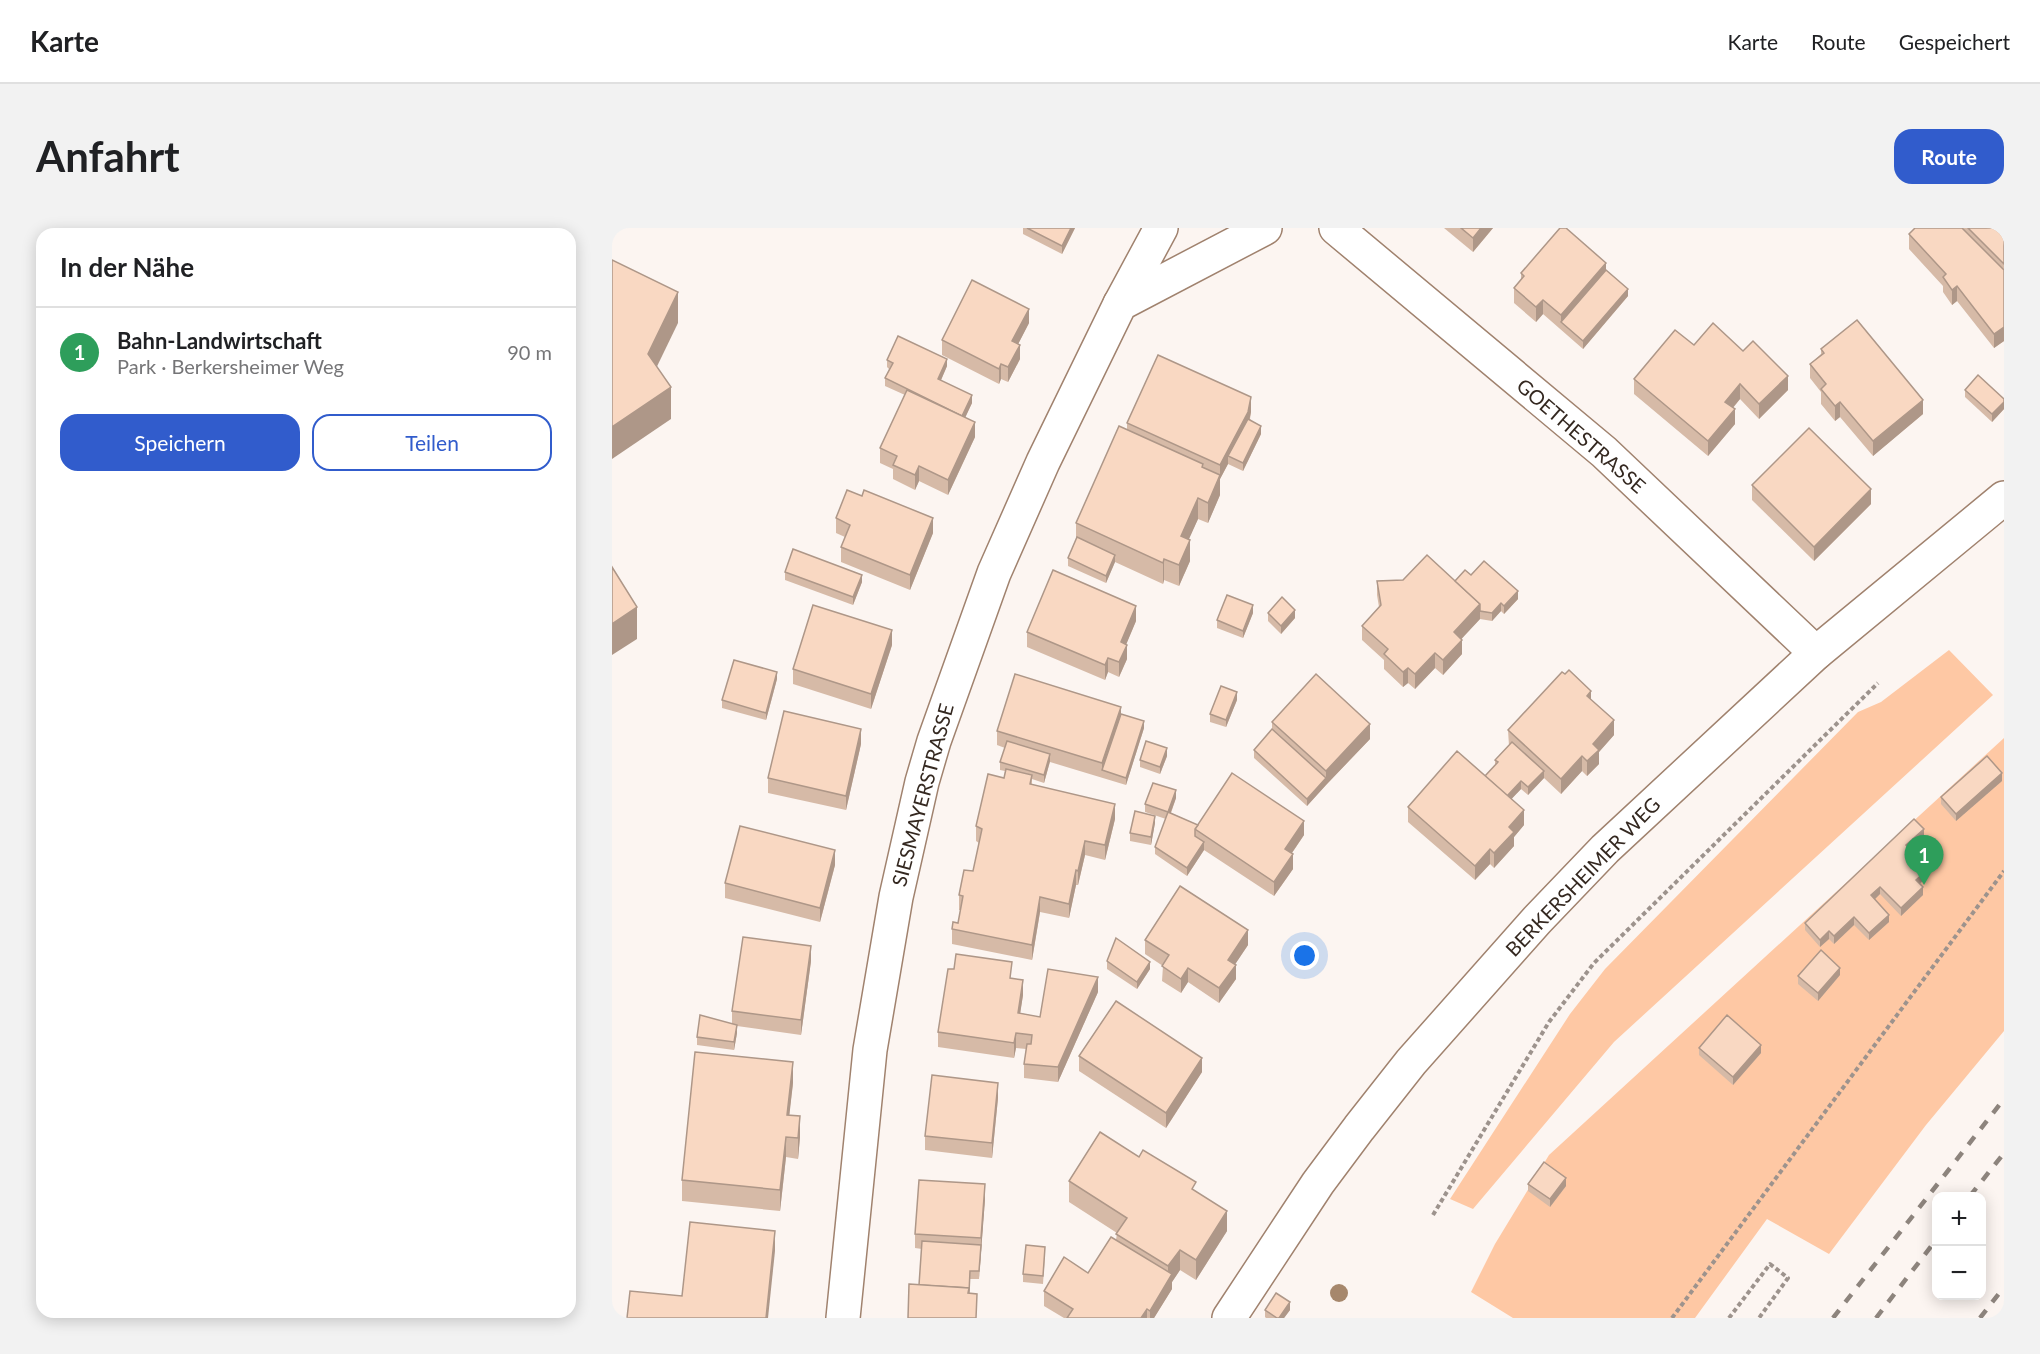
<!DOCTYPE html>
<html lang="de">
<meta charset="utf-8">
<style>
:root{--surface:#fff;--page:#f2f2f2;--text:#202124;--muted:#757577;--line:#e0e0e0;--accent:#315ccc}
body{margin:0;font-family:Lato,sans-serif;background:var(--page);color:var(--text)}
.controls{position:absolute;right:18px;bottom:18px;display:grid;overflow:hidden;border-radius:12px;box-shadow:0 3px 15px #0003}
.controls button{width:54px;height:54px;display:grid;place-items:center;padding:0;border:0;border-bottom:2px solid var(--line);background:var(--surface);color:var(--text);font:30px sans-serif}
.you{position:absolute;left:693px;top:728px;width:21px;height:21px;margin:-15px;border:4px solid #fff;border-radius:50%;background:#1a73e8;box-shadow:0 0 0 9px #1a73e833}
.badge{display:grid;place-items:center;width:39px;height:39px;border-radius:50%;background:var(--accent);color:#fff;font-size:20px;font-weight:700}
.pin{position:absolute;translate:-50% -50px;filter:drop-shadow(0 2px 3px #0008)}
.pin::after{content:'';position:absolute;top:32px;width:21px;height:18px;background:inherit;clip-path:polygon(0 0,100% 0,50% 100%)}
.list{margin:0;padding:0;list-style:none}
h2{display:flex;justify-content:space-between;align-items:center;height:78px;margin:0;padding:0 24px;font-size:26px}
h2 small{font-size:20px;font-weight:400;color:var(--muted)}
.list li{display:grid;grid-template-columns:39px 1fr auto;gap:18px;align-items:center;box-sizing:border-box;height:90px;padding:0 24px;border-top:2px solid var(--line)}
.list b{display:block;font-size:22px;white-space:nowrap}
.list p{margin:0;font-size:20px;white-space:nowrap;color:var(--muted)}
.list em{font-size:20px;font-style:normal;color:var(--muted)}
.actions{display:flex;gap:12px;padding:18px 24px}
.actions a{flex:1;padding:14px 0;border:2px solid var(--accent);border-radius:18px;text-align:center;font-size:21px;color:var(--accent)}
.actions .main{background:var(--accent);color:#fff}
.map{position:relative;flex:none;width:1392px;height:1090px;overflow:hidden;border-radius:18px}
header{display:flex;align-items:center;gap:36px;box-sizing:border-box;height:84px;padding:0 30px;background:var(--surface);border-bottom:2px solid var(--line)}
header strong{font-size:28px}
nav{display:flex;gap:33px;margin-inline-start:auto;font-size:21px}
.intro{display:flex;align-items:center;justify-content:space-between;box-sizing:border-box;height:144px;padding:0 36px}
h1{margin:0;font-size:42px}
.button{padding:15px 27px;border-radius:18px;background:var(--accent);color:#fff;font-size:21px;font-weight:700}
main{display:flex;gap:36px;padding:0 36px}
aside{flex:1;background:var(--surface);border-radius:18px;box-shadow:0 3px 15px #0003}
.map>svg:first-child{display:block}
.green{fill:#fec8a4}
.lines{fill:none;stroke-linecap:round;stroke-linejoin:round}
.minor-casing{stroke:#a0826e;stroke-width:36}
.path{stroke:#9d938d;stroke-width:4;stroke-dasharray:4.5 3;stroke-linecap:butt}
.minor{stroke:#fff;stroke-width:33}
.rail{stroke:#8d847d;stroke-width:4.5;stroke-dasharray:10 10;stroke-linecap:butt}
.tree{fill:#a6876c}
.wall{fill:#d6baa7}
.shaded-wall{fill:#ae9788}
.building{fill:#f9d8c2;stroke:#ae9788;stroke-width:1.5}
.labels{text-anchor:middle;stroke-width:4.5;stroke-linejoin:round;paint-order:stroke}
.street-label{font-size:20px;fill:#342820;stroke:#fff}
</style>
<header>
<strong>Karte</strong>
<nav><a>Karte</a><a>Route</a><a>Gespeichert</a></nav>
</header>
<div class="intro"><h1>Anfahrt</h1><a class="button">Route</a></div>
<main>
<aside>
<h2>In der Nähe<small></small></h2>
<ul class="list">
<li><span class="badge" style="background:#2e9e5b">1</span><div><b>Bahn-Landwirtschaft</b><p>Park · Berkersheimer Weg</p></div><em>90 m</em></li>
</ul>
<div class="actions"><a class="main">Speichern</a><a>Teilen</a></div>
</aside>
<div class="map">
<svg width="1392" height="1090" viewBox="0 0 1392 1090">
<rect width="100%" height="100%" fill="#fcf5f1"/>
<g class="green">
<path d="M1337,422L1381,467L1002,814L861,981L838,971L958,786L993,741L1246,484L1269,474Z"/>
<path d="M1392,510V803L1314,897L1217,1026L1155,991L1083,1090H901L859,1064L883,1016L937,927Z"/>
</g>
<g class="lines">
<defs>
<g id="minor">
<path d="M724,0L992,224L1204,425"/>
<path d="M508,76L549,0"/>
<path d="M231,1090L258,822L284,669L310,554L322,513L382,345L431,234L508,76L653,0"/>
<path d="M617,1090L706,955L747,900L799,834L925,692L993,621L1204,425L1392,270"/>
</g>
</defs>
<use href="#minor" class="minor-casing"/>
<g class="path">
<path d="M821,987L937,794L982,735L1266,455"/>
<path d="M1060,1090L1392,643"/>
<path d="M1117,1090L1158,1036L1176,1050L1147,1090"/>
</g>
<use href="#minor" class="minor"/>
<g class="rail">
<path d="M1358,968L1392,925"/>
<path d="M1221,1090L1392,871"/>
<path d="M1264,1090L1324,1012"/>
<path d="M1368,1090L1392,1059"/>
</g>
</g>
<circle class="tree" cx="727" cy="1065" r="9"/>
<g class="wall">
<path d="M411,0H463L450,26L411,6Z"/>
<path d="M832,0H881L861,24Z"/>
<path d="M1303,0H1392V113L1382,120L1345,73L1340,77L1331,64V58L1297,21V6Z"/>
<path d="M994,42L1016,68L971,121L931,86L924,94L902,75V60L909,52V45Z"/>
<path d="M417,95L406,116L408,131L396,154L389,151L387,156L330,127V112Z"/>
<path d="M1082,117L1131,123L1176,162L1147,191L1128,171L1121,180L1123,196L1096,228L1022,166V151Z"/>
<path d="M1209,121L1311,186L1261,228L1228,189L1223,193L1209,176V164L1198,150V136L1209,126Z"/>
<path d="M275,132L335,138L329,152L360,175L353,189L363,209L336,267L307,253L303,262L281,251V241L268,235V220L293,167L273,158V150L277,141L275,139Z"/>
<path d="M1353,162L1392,171V181L1380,194L1353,169Z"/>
<path d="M639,184L638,191L649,206L631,243L616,236L608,251V267L596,295L586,291L576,312L578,333L567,358L552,352L551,356L503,334L494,355L456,338V330L464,312V295L515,202V195Z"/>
<path d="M1140,257L1259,276L1202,333L1140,272Z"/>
<path d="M224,290L321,305L298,362L229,334V319L233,309L224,305Z"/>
<path d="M173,344L250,354L241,377L173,352Z"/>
<path d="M859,347L906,371L892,386L889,383L880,393L868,391L849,411L850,426L831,447L823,440L803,461L796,455L791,459L772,441V432L750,412V398L767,379L765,367V353H843Z"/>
<path d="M641,385L631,410L605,400V392Z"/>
<path d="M656,385L683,390L669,406L656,393Z"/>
<path d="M524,393L514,416L515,431L507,449L496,444L493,452L415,419V404Z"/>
<path d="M280,417L259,481L181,456V441Z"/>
<path d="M165,451L154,492L110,480V472Z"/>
<path d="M625,472L614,499L598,494V486Z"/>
<path d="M979,472L1002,507L987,524V536L975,548L970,543L949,566L932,550L916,567L909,561L899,571L912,597L902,609V618L882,640L878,636L863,652L796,594V579L873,548L883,537V532L897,518L896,502Z"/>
<path d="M509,486L532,500L514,557L438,534L432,555L420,551V557L503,591L493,632L473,627L466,657H464L457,690L428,684L420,732L340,716V701L346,695L349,682H347V667L361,643L367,615L364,613V598L392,550L393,543L388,542V534L393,520L385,517V503Z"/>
<path d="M660,494L758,511L714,557L695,578L642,530V522L660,501Z"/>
<path d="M249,516L234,582L156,565V550Z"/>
<path d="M555,528L548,546L528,539V532Z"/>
<path d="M1390,553L1344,593L1329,576V569Z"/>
<path d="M564,570L559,585L586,597L692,607L680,625L681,641L662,668L592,622L575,648L543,626V619L554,591L533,584V576Z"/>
<path d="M543,595L539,617L518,613V605Z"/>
<path d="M1312,609L1298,621L1316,648L1308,656L1311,667L1289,688L1268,666L1263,671L1277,694L1257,712L1242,697L1222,716L1217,711L1208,719L1193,702V695Z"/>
<path d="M223,637L208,694L113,670V655Z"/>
<path d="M533,712L636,717L623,736L624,751L607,775L576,754L569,765L550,753L551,738L533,726Z"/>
<path d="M199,733L189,807L125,798V805L122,822L85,817V809L120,796V783Z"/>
<path d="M495,733L538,741L525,761L495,741Z"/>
<path d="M1228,747L1206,773L1186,756V748Z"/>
<path d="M400,750L411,767L408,785L428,789L486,764L446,854L412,850V836L414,821L404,820L402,830L326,819V804Z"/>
<path d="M1087,820L1149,825L1121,857L1087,827Z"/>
<path d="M467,828L590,844L554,900L467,843Z"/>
<path d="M181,855L177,887L188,909L186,931L174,929L168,983L70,973V952Z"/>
<path d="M386,870L380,930L313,922V908Z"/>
<path d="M457,953L584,963L615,1003L584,1052L568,1042L560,1054V1061L542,1090H452L432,1078V1063L476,1045L504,1012L505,1005L457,974Z"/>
<path d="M916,956L954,958L938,979L916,963Z"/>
<path d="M373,971L367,1051H358L357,1065L307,1057L310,1021L303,1020V1006Z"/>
<path d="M433,1027L431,1056L411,1054V1046Z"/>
<path d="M653,1082H678L672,1090H654L653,1089Z"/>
</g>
<g class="shaded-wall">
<path d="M459,0H463L450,26V18Z"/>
<path d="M869,0H881L861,24V10Z"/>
<path d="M994,35V50L949,94V87Z"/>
<path d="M1345,58V73L1340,77V62Z"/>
<path d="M1016,61V68L971,121V113Z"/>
<path d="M66,64V95L36,157V126Z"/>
<path d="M931,72V86L924,94V79Z"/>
<path d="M417,81V95L400,128V113Z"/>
<path d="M1392,99V113L1382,120V106Z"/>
<path d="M408,117V131L396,154V139Z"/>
<path d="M335,131V138L326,159V151Z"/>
<path d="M389,136V151L387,156V141Z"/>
<path d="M1176,148V162L1147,191V176Z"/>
<path d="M1128,156V171L1113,189V174Z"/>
<path d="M59,159V191L0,231V199Z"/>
<path d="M360,167V175L348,201V193Z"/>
<path d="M639,169V184L636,198L616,228V236L608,251V267L596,295V275L608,248V237Z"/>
<path d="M1311,172V186L1261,228V213Z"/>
<path d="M1228,174V189L1223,193V178Z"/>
<path d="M1392,174V181L1380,194V186Z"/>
<path d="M1123,181V196L1096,228V213Z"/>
<path d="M363,194V209L336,267V252Z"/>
<path d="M649,198V206L631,243V235Z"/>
<path d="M307,238V253L303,262V247Z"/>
<path d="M1259,261V276L1202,333V319Z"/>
<path d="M586,270V291L569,329V308Z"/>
<path d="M321,290V305L298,362V347Z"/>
<path d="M578,312V333L567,358V337Z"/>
<path d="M503,327V334L494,355V348Z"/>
<path d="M552,331V352L551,356V335Z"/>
<path d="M250,347V354L241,377V369Z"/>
<path d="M906,363V371L892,386V378Z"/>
<path d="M889,375V383L880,393V385Z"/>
<path d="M868,376V391L842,419V404Z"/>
<path d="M641,377V385L631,410V403Z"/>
<path d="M524,378V393L509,429V414Z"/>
<path d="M25,379V411L0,427V396Z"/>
<path d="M683,382V390L669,406V398Z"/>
<path d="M280,402V417L259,481V466Z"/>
<path d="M850,412V426L831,447V432Z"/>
<path d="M515,417V431L507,449V434Z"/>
<path d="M823,425V440L803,461V446Z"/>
<path d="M496,430V444L493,452V437Z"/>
<path d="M796,440V455L791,459V444Z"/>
<path d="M165,444V451L154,492V485Z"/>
<path d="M979,463V478L975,468Z"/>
<path d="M625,464V472L614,499V492Z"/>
<path d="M509,479V493L490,542V535Z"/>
<path d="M1002,492V507L987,524V536L975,548V533L981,516Z"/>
<path d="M532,493V500L514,557V550Z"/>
<path d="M758,496V511L714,557L695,578V571L714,550V543Z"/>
<path d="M249,501V516L234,582V568Z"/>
<path d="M555,520V528L548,546V539Z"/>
<path d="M438,526V533L432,555V547Z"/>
<path d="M970,528V543L949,566V551Z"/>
<path d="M932,543V550L916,567V559Z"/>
<path d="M1390,545V553L1344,593V586Z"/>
<path d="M909,553V561L892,579V572Z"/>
<path d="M564,562V570L556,592V584Z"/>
<path d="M503,576V591L493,632V617Z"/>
<path d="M912,582V597L902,609V618L882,640V625L897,599Z"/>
<path d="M543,588V595L539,617V609Z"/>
<path d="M692,593V607L673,635V621Z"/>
<path d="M1312,601V609L1294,625V617Z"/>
<path d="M473,613V627L466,657V643Z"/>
<path d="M592,614V622L575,648V640Z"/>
<path d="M878,621V636L863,652V638Z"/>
<path d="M223,622V637L208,694V680Z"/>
<path d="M681,626V641L662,668V654Z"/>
<path d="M1316,641V648L1304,659V652Z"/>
<path d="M464,642V657L457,690V676Z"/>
<path d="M1268,659V666L1259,675V667Z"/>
<path d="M1311,659V667L1289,688V680Z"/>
<path d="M428,669V684L420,732V717Z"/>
<path d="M1277,687V694L1257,712V705Z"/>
<path d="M1242,689V697L1222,716V708Z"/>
<path d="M636,702V717L616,747V732Z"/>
<path d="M1217,703V711L1208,719V712Z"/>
<path d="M199,718V733L189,807V792Z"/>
<path d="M538,734V741L525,761V754Z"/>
<path d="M624,737V751L607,775V760Z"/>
<path d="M576,740V754L569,765V751Z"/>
<path d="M1228,740V747L1206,773V765Z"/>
<path d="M486,749V764L446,854V839Z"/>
<path d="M411,752V767L406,800V785Z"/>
<path d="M125,797V805L122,822V814Z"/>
<path d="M404,805V820L402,830V815Z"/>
<path d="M1149,817V825L1121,857V849Z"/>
<path d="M590,830V844L554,900V885Z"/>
<path d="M181,834V855L175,908V887Z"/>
<path d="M386,855V870L380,930V915Z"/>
<path d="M188,888V909L186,931V910Z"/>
<path d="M174,909V929L168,983V962Z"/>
<path d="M954,950V958L938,979V971Z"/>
<path d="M373,956V971L367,1051L369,1010Z"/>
<path d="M615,983V1003L584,1052V1032Z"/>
<path d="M163,1003V1023L156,1090H154Z"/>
<path d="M568,1022V1042L560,1054V1061L542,1090H538V1083L556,1052V1038Z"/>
<path d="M678,1074V1082L672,1090H667Z"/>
<path d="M535,1081V1090H529Z"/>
</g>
<g class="building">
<path d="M415,0H459L450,18Z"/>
<path d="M849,0H869L861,10Z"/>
<path d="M948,0H954L994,35L949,87L931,72L924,79L902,60L912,48L909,45Z"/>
<path d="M1303,0H1350L1392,42V99L1382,106L1345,58L1340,62L1331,49L1334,46L1297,6Z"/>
<path d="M1356,0H1392V36Z"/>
<path d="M0,32L66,64L36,126L59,159L0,199Z"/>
<path d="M994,42L1016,61L971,113L949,94Z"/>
<path d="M360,52L417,81L400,113L408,117L396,139L389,136L387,141L330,112Z"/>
<path d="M1245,92L1311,172L1261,213L1228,174L1223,178L1209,161L1214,156L1198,136L1212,125L1209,121Z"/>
<path d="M1101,95L1131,123L1141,113L1176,148L1147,176L1128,156L1113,174L1123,181L1096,213L1022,151L1063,102L1082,117Z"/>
<path d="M286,108L335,131L326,151L360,167L350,188L273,150L281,135L275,132Z"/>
<path d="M546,127L639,169L636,184L608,237L515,195Z"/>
<path d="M1366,147L1392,171V174L1380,186L1353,162Z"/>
<path d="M295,162L363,194L336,252L307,238L303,247L281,237L285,228L268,220Z"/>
<path d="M636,191L649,198L631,235L616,228Z"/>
<path d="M507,198L591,236L590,239L608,247L596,275L586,270L569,308L578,312L567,337L552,331L551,335L464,295Z"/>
<path d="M1197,200L1259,261L1202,319L1140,257Z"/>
<path d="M235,262L250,268L252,262L321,290L298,347L229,319L238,297L224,290Z"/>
<path d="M465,309L503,327L494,348L456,330Z"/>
<path d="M181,321L250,347L241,369L173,344Z"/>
<path d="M815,327L868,376L842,404L850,412L831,432L823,425L803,446L796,440L791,444L772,426L776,421L750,398L769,377L765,353L791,352Z"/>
<path d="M872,333L906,363L892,378L889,375L880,385L868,383V376L843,353L853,342L859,347Z"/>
<path d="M0,339L25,379L0,396Z"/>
<path d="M441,342L524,378L509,414L515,417L507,434L496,430L493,437L415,404Z"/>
<path d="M615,367L641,377L631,403L605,392Z"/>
<path d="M670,369L683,382L669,398L656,385Z"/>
<path d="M201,377L280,402L259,466L181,441Z"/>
<path d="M122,432L165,444L154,485L110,472Z"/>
<path d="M957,442L979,463L975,468L1002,492L981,516L987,522L975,533L970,528L949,551L896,502L950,444L953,446Z"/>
<path d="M403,446L509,479L490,535L385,503Z"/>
<path d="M704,446L758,496L714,543L660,494Z"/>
<path d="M609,458L625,464L614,492L598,486Z"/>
<path d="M172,483L249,501L234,568L156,550Z"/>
<path d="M509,486L532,493L514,550L490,542Z"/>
<path d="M660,501L714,550L695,571L642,522Z"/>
<path d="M395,513L438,526L432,547L388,534Z"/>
<path d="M534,513L555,520L548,539L528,532Z"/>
<path d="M900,514L932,543L916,559L909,553L895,568L873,548L886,534L883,532Z"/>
<path d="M845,523L912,582L897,599L902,604L882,625L878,621L863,638L796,579Z"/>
<path d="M1375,528L1390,545L1344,586L1329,569Z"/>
<path d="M394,541L420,547L418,556L503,576L493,617L473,613L466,643L464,642L457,676L428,669L420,717L340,701L341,694L346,695L351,668L347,667L352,642L361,643L370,601L364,598L376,546L392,550Z"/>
<path d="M620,545L692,593L673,621L681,626L662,654L583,601Z"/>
<path d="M541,555L564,562L556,584L586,597L583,601V608L592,614L575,640L543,619L556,584L533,576Z"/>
<path d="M523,583L543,588L539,609L518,605Z"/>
<path d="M1302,591L1312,601L1294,617L1316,641L1304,652L1311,659L1289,680L1268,659L1259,667L1277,687L1257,705L1242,689L1222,708L1217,703L1208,712L1193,695Z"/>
<path d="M128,598L223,622L208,680L113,655Z"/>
<path d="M568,658L636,702L616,732L624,737L607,760L576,740L569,751L550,738L557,727L533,712Z"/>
<path d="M131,709L199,718L189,792L120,783Z"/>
<path d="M504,710L538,734L525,754L495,733Z"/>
<path d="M1209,722L1228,740L1206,765L1186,748Z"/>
<path d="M344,726L400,734L398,750L411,752L406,785L428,789L436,741L486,749L446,839L412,836L415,816H419L420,807L404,805L402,815L326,804L336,741H342Z"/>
<path d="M504,773L590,830L554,885L467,828Z"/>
<path d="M88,787L125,797L122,814L85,809Z"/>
<path d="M1115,787L1149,817L1121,849L1087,820Z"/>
<path d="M83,824L181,834L175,887L188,888L186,910L174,909L168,962L70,952Z"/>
<path d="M320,847L386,855L380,915L313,908Z"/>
<path d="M488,904L527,929L531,922L584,954L580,961L615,983L584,1032L568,1022L556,1038L504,1006L515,990L457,953Z"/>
<path d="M932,934L954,950L938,971L916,956Z"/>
<path d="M307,952L373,956L369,1010L303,1006Z"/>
<path d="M78,994L163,1003L154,1090H15L18,1063L70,1068Z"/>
<path d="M499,1009L560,1046L538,1083L535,1081L529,1090H455L461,1081L432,1063L452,1029L476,1045Z"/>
<path d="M310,1013L369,1017L367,1043H358L357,1065V1060L307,1057Z"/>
<path d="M414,1017L433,1019L431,1048L411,1046Z"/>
<path d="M297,1056L357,1060L356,1065L365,1066L364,1090H296Z"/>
<path d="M664,1065L678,1074L667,1090H665L653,1082Z"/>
</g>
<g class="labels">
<g class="street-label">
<text transform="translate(969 208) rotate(41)" y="7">GOETHESTRASSE</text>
<text transform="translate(311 567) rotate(-75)" y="7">SIESMAYERSTRASSE</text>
<text transform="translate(971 649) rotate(-46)" y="7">BERKERSHEIMER WEG</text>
</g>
</g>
</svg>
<div class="controls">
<button>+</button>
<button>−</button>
</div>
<div class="you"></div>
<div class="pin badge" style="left:1312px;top:657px;background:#2e9e5b">1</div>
</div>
</main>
